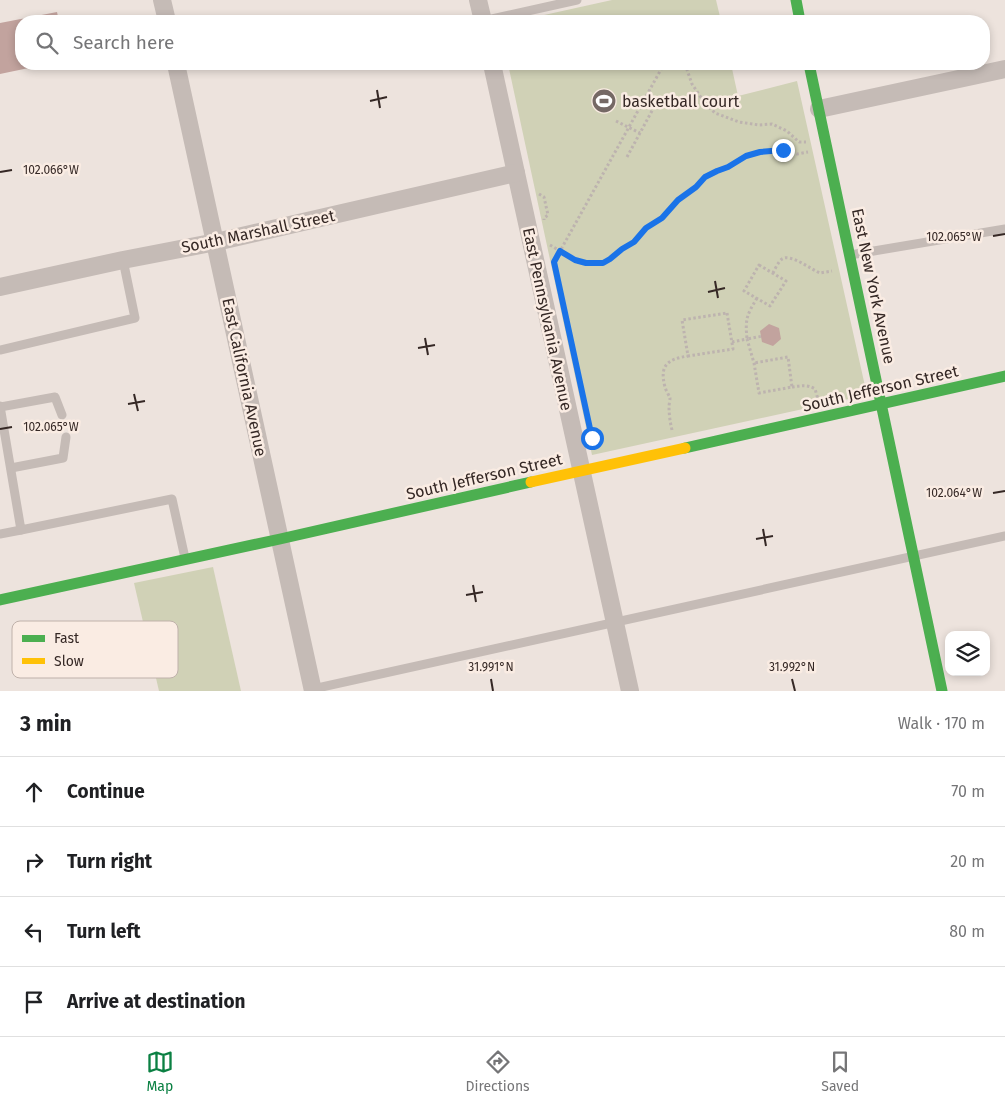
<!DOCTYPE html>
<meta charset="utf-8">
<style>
:root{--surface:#fff;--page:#f2f2f2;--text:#202124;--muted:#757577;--line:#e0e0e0;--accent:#0b8043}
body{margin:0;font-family:"Fira Sans",sans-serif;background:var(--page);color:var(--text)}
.controls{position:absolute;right:15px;bottom:15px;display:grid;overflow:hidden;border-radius:10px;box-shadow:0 2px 8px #0003}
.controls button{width:45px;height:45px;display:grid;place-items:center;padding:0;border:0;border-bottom:1px solid var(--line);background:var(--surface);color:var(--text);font:25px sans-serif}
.stop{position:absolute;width:15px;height:15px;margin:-11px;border:4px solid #1a73e8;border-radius:50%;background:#fff}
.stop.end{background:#1a73e8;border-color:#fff;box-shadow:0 1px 5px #0008}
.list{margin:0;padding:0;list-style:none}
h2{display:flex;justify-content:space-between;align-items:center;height:65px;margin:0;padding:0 20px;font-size:21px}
h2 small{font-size:16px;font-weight:400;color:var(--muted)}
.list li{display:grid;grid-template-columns:32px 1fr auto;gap:15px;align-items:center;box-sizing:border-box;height:70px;padding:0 20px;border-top:1px solid var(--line)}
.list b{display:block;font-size:19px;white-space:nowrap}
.list em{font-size:16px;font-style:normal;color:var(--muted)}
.icon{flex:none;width:28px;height:28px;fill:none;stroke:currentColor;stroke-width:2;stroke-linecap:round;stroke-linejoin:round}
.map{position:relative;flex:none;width:1005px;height:691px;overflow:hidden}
.search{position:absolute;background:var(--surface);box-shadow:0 2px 8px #0003;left:15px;right:15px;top:15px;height:55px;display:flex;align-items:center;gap:12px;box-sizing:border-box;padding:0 18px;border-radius:20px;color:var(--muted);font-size:19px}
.sheet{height:345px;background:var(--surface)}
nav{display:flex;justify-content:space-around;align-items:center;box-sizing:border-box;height:70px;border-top:1px solid var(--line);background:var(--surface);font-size:14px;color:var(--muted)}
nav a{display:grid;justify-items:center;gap:2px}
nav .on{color:var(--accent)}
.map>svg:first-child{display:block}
.green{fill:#d0d1b6}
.building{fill:#c2a39e}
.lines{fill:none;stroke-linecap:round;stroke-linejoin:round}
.path{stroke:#bdb3af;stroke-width:3;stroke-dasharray:2.5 2.5;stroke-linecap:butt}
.lane{stroke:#c5bbb6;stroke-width:9}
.street{stroke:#c5bbb6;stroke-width:18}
.fast{stroke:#4caf50;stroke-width:11}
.slow{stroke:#ffc107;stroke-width:11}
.route{stroke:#1a73e8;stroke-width:6}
.ticks{fill:none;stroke:#352825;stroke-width:2}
.labels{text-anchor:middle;stroke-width:5;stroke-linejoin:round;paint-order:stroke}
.poi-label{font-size:16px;fill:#352825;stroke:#faece3;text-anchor:start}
.street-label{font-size:16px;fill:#352825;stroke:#faece3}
.key{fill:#faece3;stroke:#bfb1aa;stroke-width:1}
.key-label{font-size:14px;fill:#352825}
.ticks-label{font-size:12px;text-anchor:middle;fill:#352825;stroke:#faece3;stroke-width:5;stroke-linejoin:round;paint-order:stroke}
</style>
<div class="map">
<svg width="1005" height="691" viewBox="0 0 1005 691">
<rect width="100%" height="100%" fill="#ede3dd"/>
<g class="green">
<path d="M612,0H716L721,21H517Z"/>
<path d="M508,64H731L738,96L797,81L867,395L592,455Z"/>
<path d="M213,567L241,691H159L134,583Z"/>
</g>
<g class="building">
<path d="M57,12L59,21H21V64L43,65L0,74V23Z"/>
<path d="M769,324L779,328L781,339L773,346L762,342L760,331Z"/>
</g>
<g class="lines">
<g class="path">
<path d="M685,64L692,84L704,102L715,113L739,122L759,125L772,124L787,131L799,142H806"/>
<path d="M616,121L640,133"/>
<path d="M627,157L660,96"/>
<path d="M539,194L544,197L548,215L544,218V220"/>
<path d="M550,245L575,260L586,263H603L610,259L622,249L634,242L646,228L662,218L678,200L696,187L705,177L717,171L728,167L746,156L760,152L783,150L797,154L808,152"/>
<path d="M554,262L664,64"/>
<path d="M759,265L786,281L770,306L744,291Z"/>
<path d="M773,273C775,269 778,262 782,259C790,253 812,270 820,273L832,271"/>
<path d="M757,298C747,315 745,318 747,339L763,336"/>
<path d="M727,313L733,349L688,356L682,320Z"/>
<path d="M732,342L747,339L754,363L759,393L792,387L788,357L754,363"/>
<path d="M792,387C801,386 807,384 815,389L818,399"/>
<path d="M672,430C670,422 669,414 669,406C669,405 670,400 670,398C669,395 666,391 665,387C659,365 668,359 688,356"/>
</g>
<g class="lane">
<path d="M483,21L577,0"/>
<path d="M850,255L1005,229"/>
<path d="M0,350L135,318L123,260"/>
<path d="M0,406L21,530L172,499L185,558"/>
<path d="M0,407L55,397L62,415"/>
<path d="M11,468L63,458L66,437"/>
<path d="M0,534L21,530"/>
<path d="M313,689L1005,536"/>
</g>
<g class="street">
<path d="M162,0L167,21"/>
<path d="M478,0L483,21"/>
<path d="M176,64L313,691"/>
<path d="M492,64L630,691"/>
<path d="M819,109L1005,69"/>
<path d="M0,287L123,260L216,242L516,173"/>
</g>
<g class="fast">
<path d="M796,0L800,21"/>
<path d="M809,64L942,691"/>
<path d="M685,448L1005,376"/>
<path d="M0,600L280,539L531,482"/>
</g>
<path class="slow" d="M531,482L685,448"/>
</g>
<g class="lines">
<path class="route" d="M592,438L554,262L560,251L575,260L586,263H603L610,259L622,249L634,242L646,228L662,218L678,200L696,187L705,177L717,171L728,167L746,156L760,152L783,150"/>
</g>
<path class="ticks" d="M377,90L380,108M370,101L387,97M0,172L12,170M993,236L1005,234M715,281L718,298M708,292L725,288M425,338L428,355M418,348L435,345M134,394L138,411M128,404L145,401M0,429L12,427M993,493L1005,491M763,529L766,546M756,539L773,536M473,585L476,602M466,595L483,592M491,679L493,691M792,679L795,691"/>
<defs>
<symbol id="stadium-disc" viewBox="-11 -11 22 22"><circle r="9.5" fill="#756965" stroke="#faece3"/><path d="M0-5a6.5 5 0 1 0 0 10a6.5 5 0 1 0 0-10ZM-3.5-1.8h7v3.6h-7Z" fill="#fff"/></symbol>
</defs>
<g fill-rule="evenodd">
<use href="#stadium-disc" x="590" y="87" width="28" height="28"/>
</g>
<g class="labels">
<g class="poi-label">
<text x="622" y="107">basketball court</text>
</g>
<g class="street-label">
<text transform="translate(258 231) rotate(-12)" y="6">South Marshall Street</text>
<text transform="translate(874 286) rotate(78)" y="6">East New York Avenue</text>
<text transform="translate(548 319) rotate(78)" y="6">East Pennsylvania Avenue</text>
<text transform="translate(245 377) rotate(78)" y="6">East California Avenue</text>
<text transform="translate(880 388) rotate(-13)" y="6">South Jefferson Street</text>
<text transform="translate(484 476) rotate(-13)" y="6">South Jefferson Street</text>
</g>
</g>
<rect x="12" y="621" width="166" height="57" rx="8" class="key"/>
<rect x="22" y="635" width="23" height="7" fill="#4caf50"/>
<rect x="22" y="658" width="23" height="6" fill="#ffc107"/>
<g class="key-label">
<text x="54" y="643">Fast</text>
<text x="54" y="666">Slow</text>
</g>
<g class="ticks-label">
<text x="51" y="174">102.066°W</text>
<text x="954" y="241">102.065°W</text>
<text x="51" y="431">102.065°W</text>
<text x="954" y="497">102.064°W</text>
<text x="491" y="671">31.991°N</text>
<text x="792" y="671">31.992°N</text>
</g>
</svg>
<div class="controls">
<button><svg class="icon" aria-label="layers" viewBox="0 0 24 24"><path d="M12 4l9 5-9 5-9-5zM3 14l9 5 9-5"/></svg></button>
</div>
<div class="stop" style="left:592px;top:438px"></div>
<div class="stop end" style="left:783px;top:150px"></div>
<div class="search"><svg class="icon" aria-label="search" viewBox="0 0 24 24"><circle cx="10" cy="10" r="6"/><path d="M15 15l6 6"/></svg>Search here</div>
</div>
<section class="sheet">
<h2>3 min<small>Walk · 170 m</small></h2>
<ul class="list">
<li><svg class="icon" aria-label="ahead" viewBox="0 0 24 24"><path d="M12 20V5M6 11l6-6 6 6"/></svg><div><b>Continue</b></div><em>70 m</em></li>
<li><svg class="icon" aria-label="right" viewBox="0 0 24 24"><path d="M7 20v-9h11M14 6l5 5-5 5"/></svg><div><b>Turn right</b></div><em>20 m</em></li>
<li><svg class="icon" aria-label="left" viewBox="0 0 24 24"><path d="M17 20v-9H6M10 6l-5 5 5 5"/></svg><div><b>Turn left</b></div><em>80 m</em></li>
<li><svg class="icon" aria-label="arrive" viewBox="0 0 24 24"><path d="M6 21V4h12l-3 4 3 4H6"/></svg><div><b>Arrive at destination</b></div></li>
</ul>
</section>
<nav>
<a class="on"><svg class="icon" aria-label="map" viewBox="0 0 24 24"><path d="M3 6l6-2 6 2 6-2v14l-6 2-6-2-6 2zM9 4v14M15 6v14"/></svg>Map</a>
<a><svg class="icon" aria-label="directions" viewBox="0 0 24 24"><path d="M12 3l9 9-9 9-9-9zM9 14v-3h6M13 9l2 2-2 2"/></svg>Directions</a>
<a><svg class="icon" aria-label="saved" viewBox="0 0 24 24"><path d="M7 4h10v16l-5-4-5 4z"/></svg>Saved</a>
</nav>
